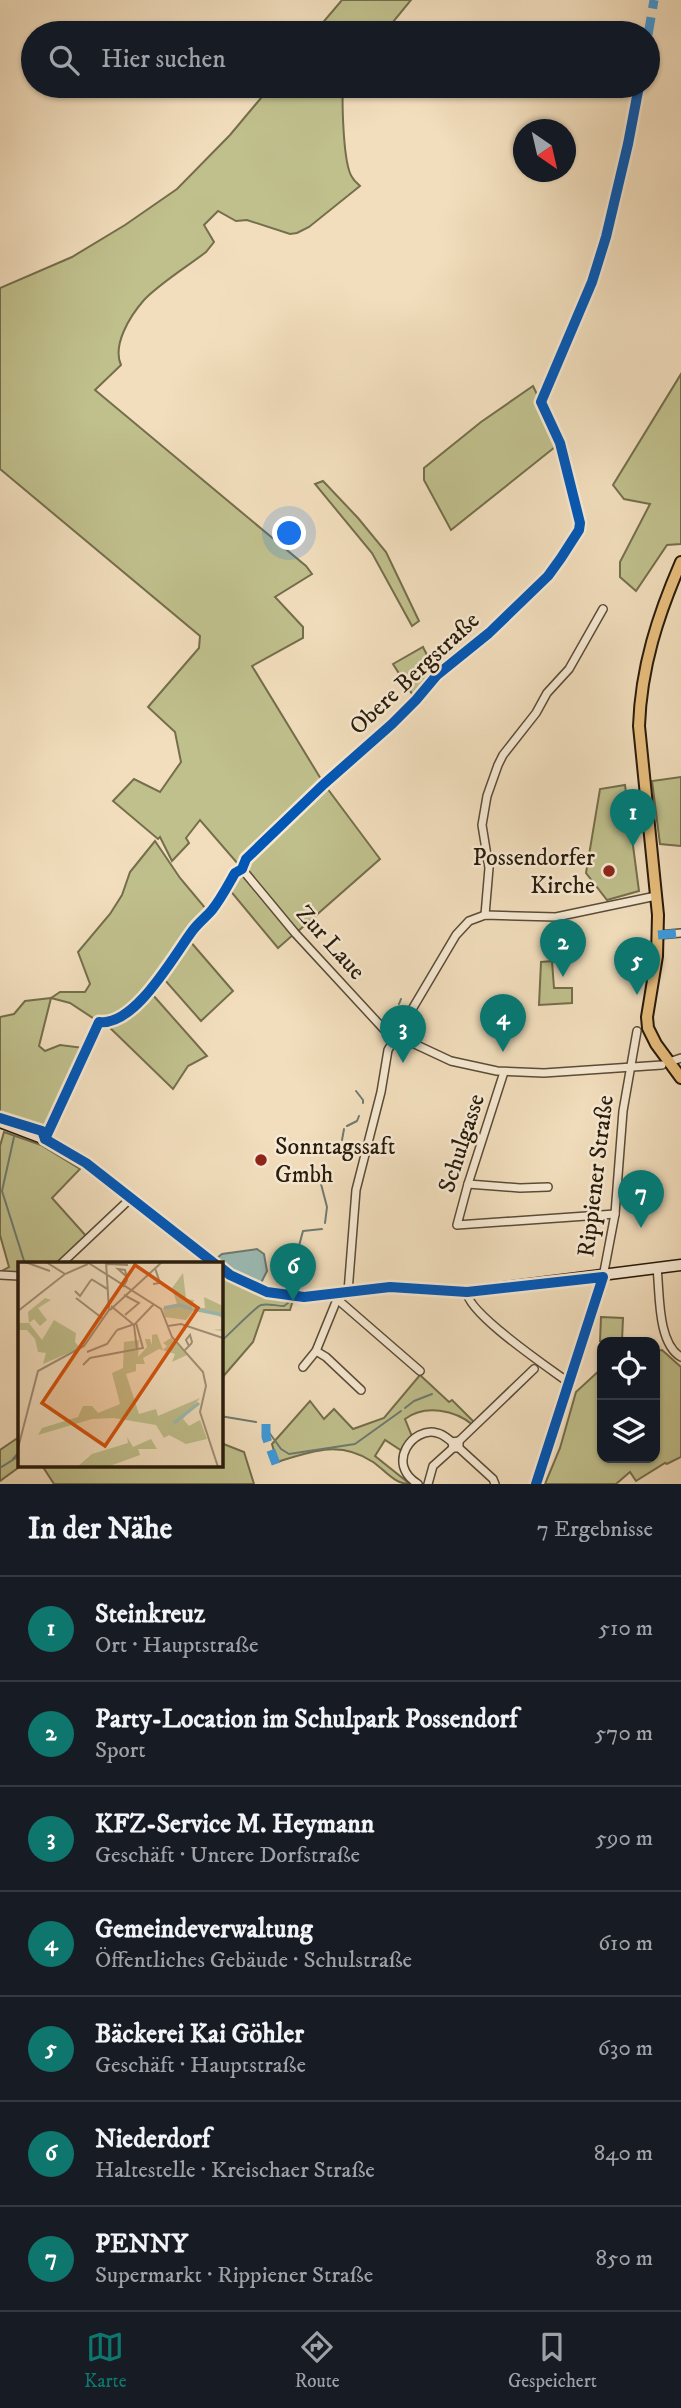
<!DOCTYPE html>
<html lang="de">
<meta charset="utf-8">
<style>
:root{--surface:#171b24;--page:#242831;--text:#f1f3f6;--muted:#9ea1a6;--line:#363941;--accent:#0f766e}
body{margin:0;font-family:"IM FELL DW Pica",serif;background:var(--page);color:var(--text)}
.controls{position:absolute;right:21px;bottom:21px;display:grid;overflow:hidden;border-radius:14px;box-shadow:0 2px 5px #0004}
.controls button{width:63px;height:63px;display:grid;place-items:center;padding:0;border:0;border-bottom:2px solid var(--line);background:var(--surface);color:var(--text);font:35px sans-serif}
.compass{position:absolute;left:513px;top:119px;width:63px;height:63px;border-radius:50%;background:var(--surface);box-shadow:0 2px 5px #0004;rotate:146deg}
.you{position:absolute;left:290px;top:534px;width:24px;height:24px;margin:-18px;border:5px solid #fff;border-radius:50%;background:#1a73e8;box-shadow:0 0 0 10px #1a73e833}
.badge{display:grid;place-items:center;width:46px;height:46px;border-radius:50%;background:var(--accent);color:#fff;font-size:23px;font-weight:700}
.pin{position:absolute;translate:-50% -58px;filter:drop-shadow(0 2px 4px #0008)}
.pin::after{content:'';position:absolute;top:37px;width:24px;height:21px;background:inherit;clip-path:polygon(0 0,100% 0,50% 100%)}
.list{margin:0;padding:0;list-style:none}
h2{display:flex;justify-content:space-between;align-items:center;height:91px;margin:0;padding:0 28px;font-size:30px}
h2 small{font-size:23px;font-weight:400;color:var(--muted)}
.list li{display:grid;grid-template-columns:46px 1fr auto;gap:21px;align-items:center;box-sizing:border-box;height:105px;padding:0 28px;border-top:2px solid var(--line)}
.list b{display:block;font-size:26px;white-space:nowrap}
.list p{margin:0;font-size:23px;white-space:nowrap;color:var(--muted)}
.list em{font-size:23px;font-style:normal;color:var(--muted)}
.icon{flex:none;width:38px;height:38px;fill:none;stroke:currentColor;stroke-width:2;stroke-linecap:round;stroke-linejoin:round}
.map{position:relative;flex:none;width:681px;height:1484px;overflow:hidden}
.search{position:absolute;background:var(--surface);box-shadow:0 2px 5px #0004;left:21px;right:21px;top:21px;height:77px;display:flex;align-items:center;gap:18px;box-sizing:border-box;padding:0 24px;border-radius:38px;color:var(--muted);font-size:26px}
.sheet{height:826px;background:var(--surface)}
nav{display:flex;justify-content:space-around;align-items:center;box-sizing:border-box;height:98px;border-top:2px solid var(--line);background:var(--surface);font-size:19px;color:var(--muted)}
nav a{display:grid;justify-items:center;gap:4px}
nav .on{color:var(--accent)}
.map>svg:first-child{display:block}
.green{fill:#c0c08d;stroke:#746e4c;stroke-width:2}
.water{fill:#9cbbb5;stroke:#6d7b71;stroke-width:2}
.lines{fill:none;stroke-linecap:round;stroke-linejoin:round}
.stream{stroke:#6d7b71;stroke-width:2}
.street-casing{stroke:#5a4c38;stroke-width:10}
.secondary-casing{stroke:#271b0c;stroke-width:13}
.primary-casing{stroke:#271b0c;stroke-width:14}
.street{stroke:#f7ead4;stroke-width:7}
.secondary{stroke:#f7ead4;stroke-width:10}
.primary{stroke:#e9bf7e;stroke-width:10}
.quiet{stroke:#3d9bde;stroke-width:9;stroke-dasharray:18 9;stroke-linecap:butt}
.cycleway-casing{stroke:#f7ead4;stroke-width:15}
.cycleway{stroke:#0057b8;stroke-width:10}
.poi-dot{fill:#8f2418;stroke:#f7ead4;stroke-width:2.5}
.labels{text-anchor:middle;stroke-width:5;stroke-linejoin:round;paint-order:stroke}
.street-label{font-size:24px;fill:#271b0c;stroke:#f7ead4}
.poi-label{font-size:24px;fill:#271b0c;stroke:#f7ead4;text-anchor:end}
.inset-river{fill:none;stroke:#9cbbb5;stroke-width:3.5}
.inset-road{fill:none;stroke:#a19076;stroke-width:2}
.view{fill:#d5530c;fill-opacity:0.15;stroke:#d5530c;stroke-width:3.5}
.inset-edge{fill:none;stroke:#271b0c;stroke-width:3.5}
</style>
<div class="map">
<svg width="681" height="1484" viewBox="0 0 681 1484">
<rect width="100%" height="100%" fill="#f2debd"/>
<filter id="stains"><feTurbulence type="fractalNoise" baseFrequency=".00286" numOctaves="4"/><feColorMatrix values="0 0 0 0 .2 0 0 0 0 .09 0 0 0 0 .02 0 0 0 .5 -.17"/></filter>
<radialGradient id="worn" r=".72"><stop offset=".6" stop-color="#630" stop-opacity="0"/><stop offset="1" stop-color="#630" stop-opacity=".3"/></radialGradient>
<g class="green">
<path d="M342,0H411L384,33H314Z"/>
<path d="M271,86H343C342,103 343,164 352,177C354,181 357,183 360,186L309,227L297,233L290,234L247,220L236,221L218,211L204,225L214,242L206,252C188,266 159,284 144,300C130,316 112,345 121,365L95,390L306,566L312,574L275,597L303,627V638L252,666L324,784L380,859L297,932L249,874L246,865L265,835L238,864L200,820L186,838L189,843L172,861L160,837L158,839L113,801L134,779L160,792L181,762L175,732L148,707L199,648L200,636L0,469V288L72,257L125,225L177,189L230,135Z"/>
<path d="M681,374V544L667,545L636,591L620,577V562L650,504L624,499L613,485Z"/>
<path d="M533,386L560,443L451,530L424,480V468L481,422Z"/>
<path d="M323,481L358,518L386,552L419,621L412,626L372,553L315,484Z"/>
<path d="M423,647L437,675L416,700L393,664Z"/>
<path d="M681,777V846L660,844L652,781Z"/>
<path d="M625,785L639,891L607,900L586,873L600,789Z"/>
<path d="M155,841L180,878L206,909L184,936L150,987L134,1002L138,1006L152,994L207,1056L188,1066L173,1089L105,1023L99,1022L70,1003L51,998L39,1046L45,1051L60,1045L84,1048L48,1126L0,1112V1017L14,1014L25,1001L51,998L60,992H85L90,984L78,952L110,914L122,895L130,872Z"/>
<path d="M238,873H242L294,934L278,948L228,888Z"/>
<path d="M189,940L233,991L201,1021L163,978Z"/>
<path d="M552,961L554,988H572V1003L539,1005L541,962Z"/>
<path d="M4,1132L41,1145L80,1169L52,1198L87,1237L58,1263L19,1264V1274L0,1272L9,1267L0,1235V1146Z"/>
<path d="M221,1267L293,1300L290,1310H264L253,1342L221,1379Z"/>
<path d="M601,1317L623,1318L622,1341H600Z"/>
<path d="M662,1350L681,1367V1457L667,1464L665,1463L636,1481L630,1472L616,1484H545L560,1448L576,1392L602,1368V1458H655V1351Z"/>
<path d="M420,1375L449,1402L452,1400L475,1423L473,1425C455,1410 425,1404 405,1419L413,1439L402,1451L385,1440L375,1456L410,1484C394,1484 386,1471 373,1462C340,1440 312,1451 277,1462L272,1444L310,1401L324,1419L334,1409L353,1429L384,1418Z"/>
<path d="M19,1434V1465H22L0,1481V1450L19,1437Z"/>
<path d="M221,1443L244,1452L254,1484H54L43,1467L46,1465H220Z"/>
</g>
<path class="water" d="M257,1249L264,1254L267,1271L260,1285L241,1276L217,1258L222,1254Z"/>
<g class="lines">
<g class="stream">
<path d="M399,1004L401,999"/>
<path d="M392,1018L397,1008"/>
<path d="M389,1022L390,1021"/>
<path d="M356,1091L363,1100V1103"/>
<path d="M347,1126L357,1121L359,1116"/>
<path d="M14,1137L2,1191L25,1264"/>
<path d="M342,1140L344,1129"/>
<path d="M321,1184L327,1207L325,1223"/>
<path d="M292,1292L294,1265L298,1260L297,1253L303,1231L322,1229"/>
<path d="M220,1342C228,1336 256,1306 261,1305C268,1303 276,1306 284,1306L288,1303"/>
<path d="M405,1408L414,1401L432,1394"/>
<path d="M220,1416L256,1422"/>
<path d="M268,1431L281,1449L289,1454L355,1444L401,1411"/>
<path d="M13,1459L19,1452"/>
<path d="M0,1468L19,1456"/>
</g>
<defs>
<g id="street">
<path d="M571,489L578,510L579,530L548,576L489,633L437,675L416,700L392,724L372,740L267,837L246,859L242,869L295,933L391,1037L406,1040L451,1061L497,1071L544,1073L662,1065"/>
<path d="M485,915L489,868L482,825L487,796L498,765L503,755L536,713L547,693L569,669L603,609"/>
<path d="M658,935L681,933"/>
<path d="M669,1062L681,1058"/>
<path d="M504,1072L468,1184L457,1225L615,1214"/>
<path d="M468,1184L520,1188L548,1187"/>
<path d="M61,1264L131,1198"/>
<path d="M657,1268C660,1293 657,1343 681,1357"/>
<path d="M0,1275L19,1276"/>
<path d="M603,1277L615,1214L623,1111L637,1031"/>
<path d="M348,1292L356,1190L381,1092L388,1050L456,935L469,921L485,915L556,917L656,896"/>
<path d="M467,1292C467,1313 549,1368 568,1382"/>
<path d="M337,1299L420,1371"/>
<path d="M316,1351L326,1357L361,1390"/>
<path d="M303,1367L316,1351L338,1297"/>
<path d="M459,1441L534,1369"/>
<path d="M459,1448V1441L452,1442L453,1448H459L493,1479L495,1484"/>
<path d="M418,1484C385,1464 413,1426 437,1433C443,1434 447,1438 452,1442"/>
<path d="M428,1484L433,1466L453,1448"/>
</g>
<g id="secondary">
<path d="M0,1122L45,1139L86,1163L215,1264"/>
<path d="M220,1267L230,1275L267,1292L304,1297L390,1287L467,1292L681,1265"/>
<path d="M536,1484L603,1277"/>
</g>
<path id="primary" d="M681,562C658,615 641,667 639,726L658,915L657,956L647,1017L648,1028L656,1044L681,1078"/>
</defs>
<use href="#street" class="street-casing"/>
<use href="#secondary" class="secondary-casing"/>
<use href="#primary" class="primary-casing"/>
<use href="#street" class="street"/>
<use href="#secondary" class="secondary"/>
<use href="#primary" class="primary"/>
<g class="quiet">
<path d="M648,35L654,0"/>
<path d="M658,935L681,933"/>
<path d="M266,1424V1437L276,1464"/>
</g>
<defs>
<g id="cycleway">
<path d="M0,1118L42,1131L45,1139L86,1163L215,1264"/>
<path d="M45,1139L99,1022C135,1027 174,955 193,930C199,922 206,917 212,910C221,899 228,885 235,873L242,869L246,859L324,784L392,724L416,700L437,675L489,633L548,576L561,558L579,530L580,523L560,443L541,402L592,282L606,237L628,144L639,86"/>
<path d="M220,1267L230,1275L267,1292L304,1297L390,1287L467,1292L603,1277L536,1484"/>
</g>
</defs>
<use href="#cycleway" class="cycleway-casing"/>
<use href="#cycleway" class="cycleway"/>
</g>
<g class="poi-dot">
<circle cx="609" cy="871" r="7"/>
<circle cx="261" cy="1160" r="7"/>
</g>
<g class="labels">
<g class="street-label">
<text transform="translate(414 673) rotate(-43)" y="8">Obere Bergstraße</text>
<text transform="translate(331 942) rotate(48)" y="8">Zur Laue</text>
<text transform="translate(461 1143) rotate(-72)" y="8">Schulgasse</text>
<text transform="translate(595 1176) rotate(-83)" y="8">Rippiener Straße</text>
</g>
<g class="poi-label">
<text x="595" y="865">Possendorfer<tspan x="595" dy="28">Kirche</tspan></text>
<text x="275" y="1154" text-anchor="start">Sonntagssaft<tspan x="275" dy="28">Gmbh</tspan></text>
</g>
</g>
<g transform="translate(18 1262)">
<rect width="205" height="205" fill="#f2debd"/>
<path d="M165,11L168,37L176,38L174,46H187L186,35L205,44V69L195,68L203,67L204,56L190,48L175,49L168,58L147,55L145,46L159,42L154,26ZM27,36L33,38L20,46L29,58L22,64L16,57L11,61L24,78L36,58L58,71L57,80L62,86L25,102L28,91L20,90L17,77L9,68H0V61H11L10,50ZM139,72L145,88L149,84L145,81L153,76L169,93L154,100L157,92L141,87L125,96L127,102H118V109L108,112L121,152L138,147L140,154L182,136L165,157L171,164L182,158L189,177L168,182L151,173L146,176L138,163L96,156L74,157L20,173L24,166L60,155L65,144H74L80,151L102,142L94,111L105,106L106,80L121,78L120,95L129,85L127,77H132L134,83V73ZM109,175L115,185L133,177L139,187H120L122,193L89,205H59L74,192L110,181Z" fill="#c0c08d"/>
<path class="inset-river" d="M146,46L161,43L174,47M176,47L205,53M156,161L181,141"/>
<path class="inset-road" d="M7,0L32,9M28,0L47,12M69,0L143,47L154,75L185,110L188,124L182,150L200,205M89,2L110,3M73,17L88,26L89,27L75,18M135,22L142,21L137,6M105,25L109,18V16L107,8L100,7L109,15M57,29L62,34L73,18M106,33L121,41L107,53M58,36L84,56M93,44L116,63L119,88M92,48L144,0M0,49L47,12L70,2M150,64L163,62L205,76M99,68L117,62L136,42M167,88L173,82L174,80L172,73L168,78L171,84M69,90L89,82L99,68M65,103L72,96L125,86L118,61M0,186L20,109L66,84L91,48L88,0"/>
<path class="view" d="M117,3L180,46L87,184L24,141Z"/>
<rect width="205" height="205" class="inset-edge"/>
</g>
<rect width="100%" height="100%" filter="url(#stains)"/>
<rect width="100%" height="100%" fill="url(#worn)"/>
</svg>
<div class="controls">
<button><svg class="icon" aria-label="locate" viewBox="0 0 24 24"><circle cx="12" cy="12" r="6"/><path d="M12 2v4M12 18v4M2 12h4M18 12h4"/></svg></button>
<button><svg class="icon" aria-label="layers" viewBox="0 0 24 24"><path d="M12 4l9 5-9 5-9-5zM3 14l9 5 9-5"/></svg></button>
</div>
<svg class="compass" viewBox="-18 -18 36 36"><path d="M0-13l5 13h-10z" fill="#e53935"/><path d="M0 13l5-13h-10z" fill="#9ea1a6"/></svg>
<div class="you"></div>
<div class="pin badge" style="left:633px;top:847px">1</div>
<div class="pin badge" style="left:563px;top:977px">2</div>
<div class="pin badge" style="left:403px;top:1063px">3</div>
<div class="pin badge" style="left:503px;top:1052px">4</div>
<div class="pin badge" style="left:637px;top:995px">5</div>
<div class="pin badge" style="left:293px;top:1301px">6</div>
<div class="pin badge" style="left:641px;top:1228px">7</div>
<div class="search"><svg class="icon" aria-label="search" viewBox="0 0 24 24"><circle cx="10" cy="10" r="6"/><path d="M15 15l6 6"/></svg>Hier suchen</div>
</div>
<section class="sheet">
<h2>In der Nähe<small>7 Ergebnisse</small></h2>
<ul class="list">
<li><span class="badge">1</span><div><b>Steinkreuz</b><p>Ort · Hauptstraße</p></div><em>510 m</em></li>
<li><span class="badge">2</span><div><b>Party-Location im Schulpark Possendorf</b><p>Sport</p></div><em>570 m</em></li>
<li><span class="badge">3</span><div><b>KFZ-Service M. Heymann</b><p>Geschäft · Untere Dorfstraße</p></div><em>590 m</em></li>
<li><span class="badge">4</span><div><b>Gemeindeverwaltung</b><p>Öffentliches Gebäude · Schulstraße</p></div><em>610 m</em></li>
<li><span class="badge">5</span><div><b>Bäckerei Kai Göhler</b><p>Geschäft · Hauptstraße</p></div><em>630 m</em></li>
<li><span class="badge">6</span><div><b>Niederdorf</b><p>Haltestelle · Kreischaer Straße</p></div><em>840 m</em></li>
<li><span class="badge">7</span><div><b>PENNY</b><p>Supermarkt · Rippiener Straße</p></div><em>850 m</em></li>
</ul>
</section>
<nav>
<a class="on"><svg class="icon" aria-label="map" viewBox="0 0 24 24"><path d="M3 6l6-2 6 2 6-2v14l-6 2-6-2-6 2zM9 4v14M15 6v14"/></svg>Karte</a>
<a><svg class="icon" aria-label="directions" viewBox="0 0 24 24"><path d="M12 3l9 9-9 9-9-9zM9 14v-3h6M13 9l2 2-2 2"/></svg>Route</a>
<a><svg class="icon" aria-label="saved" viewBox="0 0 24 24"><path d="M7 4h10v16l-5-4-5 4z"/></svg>Gespeichert</a>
</nav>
